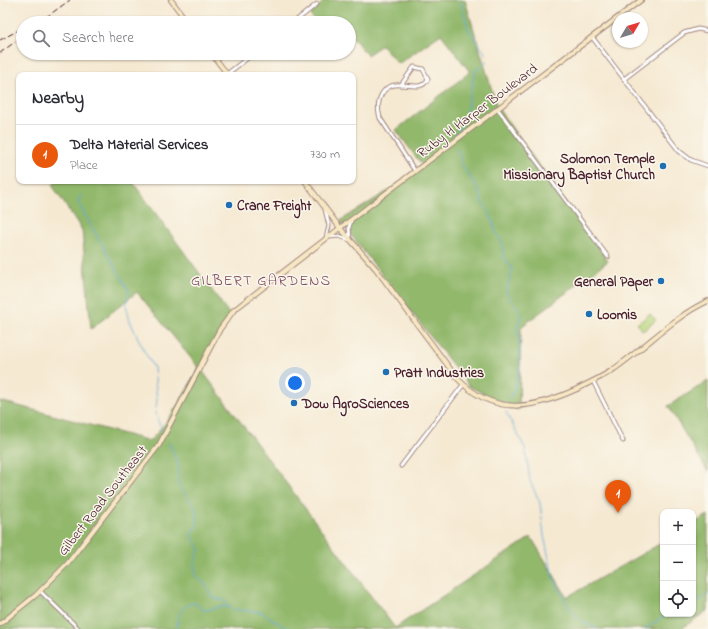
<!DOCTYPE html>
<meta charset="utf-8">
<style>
:root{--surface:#fff;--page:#f2f2f3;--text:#2b2b33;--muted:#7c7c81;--line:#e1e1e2;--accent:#ea580c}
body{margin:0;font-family:"Indie Flower",sans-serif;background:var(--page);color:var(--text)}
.controls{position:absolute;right:12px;bottom:12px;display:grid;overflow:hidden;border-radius:8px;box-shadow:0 1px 3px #0004}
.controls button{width:36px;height:36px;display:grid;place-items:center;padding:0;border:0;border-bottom:1px solid var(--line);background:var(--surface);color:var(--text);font:20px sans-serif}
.compass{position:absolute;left:612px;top:12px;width:36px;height:36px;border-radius:50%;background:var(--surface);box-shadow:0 1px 3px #0004;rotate:52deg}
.you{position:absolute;left:295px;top:383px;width:14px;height:14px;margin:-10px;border:3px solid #fff;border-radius:50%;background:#1a73e8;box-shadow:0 0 0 6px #1a73e833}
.badge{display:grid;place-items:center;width:26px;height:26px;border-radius:50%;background:var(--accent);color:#fff;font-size:13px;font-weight:700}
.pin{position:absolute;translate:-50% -33px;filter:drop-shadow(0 1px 2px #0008)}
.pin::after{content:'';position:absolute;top:21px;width:14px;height:12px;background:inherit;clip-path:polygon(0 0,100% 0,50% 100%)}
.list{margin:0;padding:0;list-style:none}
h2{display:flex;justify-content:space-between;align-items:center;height:52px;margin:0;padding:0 16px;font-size:17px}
h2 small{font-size:13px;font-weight:400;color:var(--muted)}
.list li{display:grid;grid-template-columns:26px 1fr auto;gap:12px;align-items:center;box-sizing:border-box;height:60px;padding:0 16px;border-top:1px solid var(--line)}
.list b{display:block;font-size:15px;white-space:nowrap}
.list p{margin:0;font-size:13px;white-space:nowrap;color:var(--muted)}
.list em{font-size:13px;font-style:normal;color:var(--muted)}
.icon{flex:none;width:22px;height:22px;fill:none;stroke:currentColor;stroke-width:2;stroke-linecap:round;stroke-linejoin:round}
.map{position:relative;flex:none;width:708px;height:629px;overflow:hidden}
.search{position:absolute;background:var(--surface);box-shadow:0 1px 3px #0004;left:16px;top:16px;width:340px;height:44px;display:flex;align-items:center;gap:10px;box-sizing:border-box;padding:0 14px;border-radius:22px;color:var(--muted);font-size:15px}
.panel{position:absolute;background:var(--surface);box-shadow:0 1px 3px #0004;left:16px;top:72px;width:340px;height:112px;border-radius:8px}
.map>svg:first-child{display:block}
.green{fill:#b8d77d;stroke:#817b54}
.forest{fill:#92b86c;stroke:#6e6c4c}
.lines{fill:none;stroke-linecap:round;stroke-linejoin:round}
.stream{stroke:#64a8d9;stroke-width:1}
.street-casing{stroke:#a0847e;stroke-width:5}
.secondary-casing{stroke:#a0847e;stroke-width:6}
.street{stroke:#fff;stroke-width:3}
.secondary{stroke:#f7e8c3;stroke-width:4}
.rail{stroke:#4a1f2b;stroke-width:1;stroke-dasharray:6 3;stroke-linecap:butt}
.poi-dot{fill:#1f6fb2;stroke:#fbf7ec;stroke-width:1.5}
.labels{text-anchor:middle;stroke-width:3;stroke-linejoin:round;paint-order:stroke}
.street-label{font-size:14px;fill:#4a1f2b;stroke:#fbf7ec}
.poi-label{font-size:14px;font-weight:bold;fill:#4a1f2b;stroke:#fbf7ec;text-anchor:start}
.neighbourhood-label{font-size:15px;letter-spacing:1px;fill:#814d62;stroke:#fbf7ec}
</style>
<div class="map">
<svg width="708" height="629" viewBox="0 0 708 629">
<rect width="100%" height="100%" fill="#fbf7ec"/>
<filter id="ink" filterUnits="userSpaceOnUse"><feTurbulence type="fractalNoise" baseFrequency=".025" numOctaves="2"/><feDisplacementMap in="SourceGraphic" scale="8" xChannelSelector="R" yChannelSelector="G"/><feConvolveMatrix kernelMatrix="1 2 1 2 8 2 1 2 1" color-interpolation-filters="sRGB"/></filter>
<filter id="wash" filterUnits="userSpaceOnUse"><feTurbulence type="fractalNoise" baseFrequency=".012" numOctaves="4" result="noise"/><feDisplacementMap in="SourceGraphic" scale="16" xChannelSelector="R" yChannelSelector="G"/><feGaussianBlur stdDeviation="0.9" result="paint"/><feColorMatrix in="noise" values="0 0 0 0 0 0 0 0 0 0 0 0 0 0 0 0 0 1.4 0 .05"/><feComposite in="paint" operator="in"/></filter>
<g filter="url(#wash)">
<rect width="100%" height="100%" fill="#f5e9d2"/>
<path class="green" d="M650,314L656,320L643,331L637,324Z"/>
<g class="forest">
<path d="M325,0H465L497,107L608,261L521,327L519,410L470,387L340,221L391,189L422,165L396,130L470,72L441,34L398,64L382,45L367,55L349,33V23H317L310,15Z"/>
<path d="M58,181H132L230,315L200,368L395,628L531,537L567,597L663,542V614H693V524L708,515V610L681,629H0V401L150,441C171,419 185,394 199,368L137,292L91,329L82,230L52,185Z"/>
<path d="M708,381V472L668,406Z"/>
</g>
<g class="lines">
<g class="stream">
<path d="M453,138L464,122L475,71L486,63L485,53L469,30L460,0"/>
<path d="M457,149L462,165L478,189L482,202L490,214L496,232L503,244L504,258L512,269C512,277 506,287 506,291C508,300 519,306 522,315L517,328L520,346V365L515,388L509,399"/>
<path d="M81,195L78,202L82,210L128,289L129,293L126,305L130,321L143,349L154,368L157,401L155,413L162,431"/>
<path d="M506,412L525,448L530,481L540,503L544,536L553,577L571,611L581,621L597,629"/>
<path d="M169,443L178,464V485L195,508L198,522L191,535L200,549L194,564L196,577L205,584L212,597L225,601L230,608"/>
<path d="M693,606L708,594"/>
<path d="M177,629C178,614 180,606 195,603L203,610H207L223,606L236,610L261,612L286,628L294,629"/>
<path d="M645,629L667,614"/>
</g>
</g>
</g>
<g filter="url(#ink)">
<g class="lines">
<defs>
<g id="street">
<path d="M293,23L317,4"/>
<path d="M592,37L679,151L691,160L708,166"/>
<path d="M414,67L423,69L428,79C422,90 412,85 401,85Z"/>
<path d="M227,74L254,53"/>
<path d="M624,79L684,33L698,29L708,31"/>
<path d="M401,85C382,83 375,101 380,118L415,171"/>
<path d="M497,108L608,257"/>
<path d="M325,209L329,226L326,238"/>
<path d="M329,237L339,236L350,240L349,227L351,221"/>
<path d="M593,381L623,441"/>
<path d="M401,466L463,385"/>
<path d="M40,591L79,629"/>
</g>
<g id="secondary">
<path d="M171,0L188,23"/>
<path d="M211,53L228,75"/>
<path d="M305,181L340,228L376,269L457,378C494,417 533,409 577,389C590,382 603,377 614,369C646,347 673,317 708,301"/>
<path d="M0,624L36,595L67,564L159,445L220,329L234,310L340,228L641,0"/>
</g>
</defs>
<use href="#street" class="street-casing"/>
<use href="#secondary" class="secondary-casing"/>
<use href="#street" class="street"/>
<use href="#secondary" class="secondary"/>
<g class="rail">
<path d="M38,23L70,0"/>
<path d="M0,40L23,28"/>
<path d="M0,53L23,36"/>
</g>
</g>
</g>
<g class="poi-dot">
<circle cx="663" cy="166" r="4"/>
<circle cx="229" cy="205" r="4"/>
<circle cx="661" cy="281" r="4"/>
<circle cx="589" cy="314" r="4"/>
<circle cx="386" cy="372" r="4"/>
<circle cx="294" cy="403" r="4"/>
</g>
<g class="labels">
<g class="street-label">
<text transform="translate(477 110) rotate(-37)" y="5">Ruby H Harper Boulevard</text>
<text transform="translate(102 500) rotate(-52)" y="5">Gilbert Road Southeast</text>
</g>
<g class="poi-label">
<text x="655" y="163" text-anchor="end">Solomon Temple<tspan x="655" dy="16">Missionary Baptist Church</tspan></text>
<text x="237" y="210">Crane Freight</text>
<text x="653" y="286" text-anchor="end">General Paper</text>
<text x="597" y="319">Loomis</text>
<text x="394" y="377">Pratt Industries</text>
<text x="302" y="408">Dow AgroSciences</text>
</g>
<g class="neighbourhood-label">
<text x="261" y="285">GILBERT GARDENS</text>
</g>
</g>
</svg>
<div class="controls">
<button>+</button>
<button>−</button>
<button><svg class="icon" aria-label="locate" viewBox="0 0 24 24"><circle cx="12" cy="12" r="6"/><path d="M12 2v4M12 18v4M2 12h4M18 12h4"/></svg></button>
</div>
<svg class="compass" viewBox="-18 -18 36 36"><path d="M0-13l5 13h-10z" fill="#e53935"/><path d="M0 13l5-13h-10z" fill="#7c7c81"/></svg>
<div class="you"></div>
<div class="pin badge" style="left:618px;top:513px">1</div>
<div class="search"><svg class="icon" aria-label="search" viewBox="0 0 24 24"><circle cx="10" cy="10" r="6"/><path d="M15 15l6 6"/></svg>Search here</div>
<section class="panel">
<h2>Nearby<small></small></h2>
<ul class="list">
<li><span class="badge">1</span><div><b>Delta Material Services</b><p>Place</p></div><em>730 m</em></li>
</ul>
</section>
</div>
